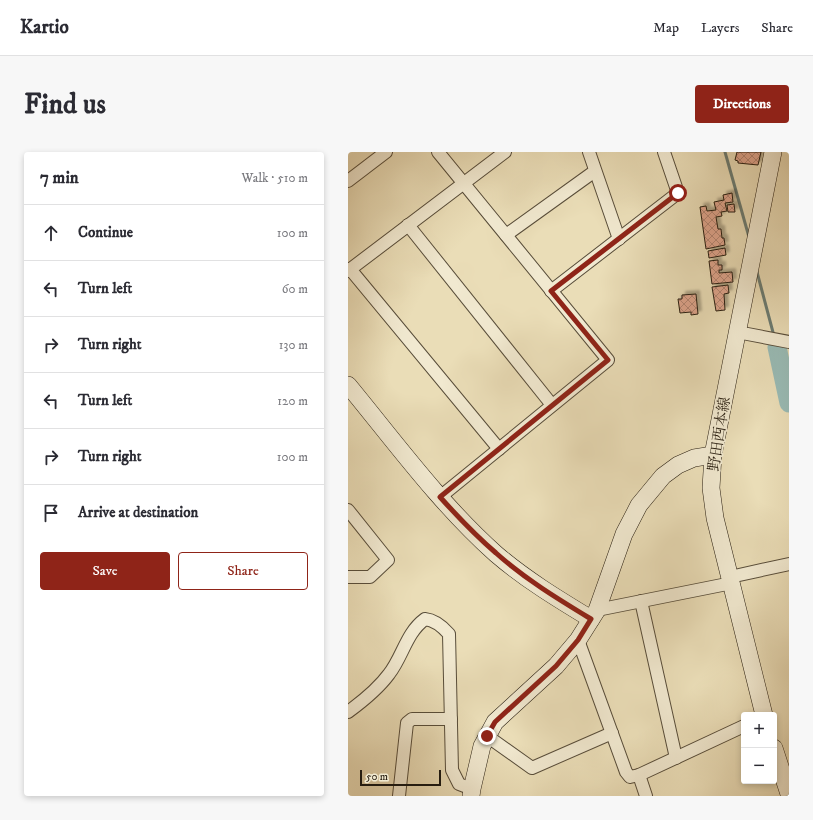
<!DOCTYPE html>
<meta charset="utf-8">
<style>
:root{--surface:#fff;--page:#f7f7f7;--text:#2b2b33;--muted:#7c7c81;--line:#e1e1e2;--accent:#8f2418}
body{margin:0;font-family:"IM FELL DW Pica","Noto Serif JP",serif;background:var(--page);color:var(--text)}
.controls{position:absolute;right:12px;bottom:12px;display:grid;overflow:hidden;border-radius:4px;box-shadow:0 2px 6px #0003}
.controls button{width:36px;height:36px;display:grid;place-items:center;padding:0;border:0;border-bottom:1px solid var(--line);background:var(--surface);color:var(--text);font:20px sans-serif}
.scale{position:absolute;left:12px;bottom:10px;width:81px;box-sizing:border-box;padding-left:4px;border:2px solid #271d10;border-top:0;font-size:11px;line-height:14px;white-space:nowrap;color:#271d10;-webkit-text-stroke:3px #f1e9d0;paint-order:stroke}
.stop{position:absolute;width:12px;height:12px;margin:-9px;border:3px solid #8f2418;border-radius:50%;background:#fff}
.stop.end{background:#8f2418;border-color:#fff;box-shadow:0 1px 4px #0008}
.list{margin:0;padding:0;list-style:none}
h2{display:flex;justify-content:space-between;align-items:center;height:52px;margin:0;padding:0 16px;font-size:17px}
h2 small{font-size:13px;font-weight:400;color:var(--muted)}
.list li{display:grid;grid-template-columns:26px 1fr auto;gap:12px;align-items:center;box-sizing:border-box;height:56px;padding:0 16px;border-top:1px solid var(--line)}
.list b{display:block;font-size:15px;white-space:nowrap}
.list em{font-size:13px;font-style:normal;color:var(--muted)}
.actions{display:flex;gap:8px;padding:12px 16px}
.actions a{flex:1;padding:9px 0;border:1px solid var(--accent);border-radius:4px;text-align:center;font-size:14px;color:var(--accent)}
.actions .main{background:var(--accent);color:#fff}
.icon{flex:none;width:22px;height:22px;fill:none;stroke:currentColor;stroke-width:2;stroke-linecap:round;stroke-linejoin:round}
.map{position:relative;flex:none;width:441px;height:644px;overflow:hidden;border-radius:4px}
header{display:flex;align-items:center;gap:24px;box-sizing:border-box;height:56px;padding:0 20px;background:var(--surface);border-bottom:1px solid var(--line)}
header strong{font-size:19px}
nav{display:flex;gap:22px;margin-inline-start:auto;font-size:14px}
.intro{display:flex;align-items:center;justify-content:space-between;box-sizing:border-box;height:96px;padding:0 24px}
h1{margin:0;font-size:28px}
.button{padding:10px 18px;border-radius:4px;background:var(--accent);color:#fff;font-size:14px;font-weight:700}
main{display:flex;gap:24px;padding:0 24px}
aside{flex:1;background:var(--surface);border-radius:4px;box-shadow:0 2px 6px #0003}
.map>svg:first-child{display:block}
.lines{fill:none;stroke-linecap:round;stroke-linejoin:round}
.stream{stroke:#6b7c73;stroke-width:3}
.river{stroke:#99bbb5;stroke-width:19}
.building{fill:url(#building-cross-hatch);stroke:#271d10;filter:url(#shadow)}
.street-casing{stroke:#584d3a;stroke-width:14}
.secondary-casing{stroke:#271d10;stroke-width:18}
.street{stroke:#f1e9d0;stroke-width:12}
.secondary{stroke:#f1e9d0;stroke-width:17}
.route{stroke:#8f2418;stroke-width:5}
.labels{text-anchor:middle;stroke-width:3.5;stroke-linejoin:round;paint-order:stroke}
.street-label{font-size:15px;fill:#271d10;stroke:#f1e9d0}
</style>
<header>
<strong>Kartio</strong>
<nav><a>Map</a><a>Layers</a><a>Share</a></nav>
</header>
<div class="intro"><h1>Find us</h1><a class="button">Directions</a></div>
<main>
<aside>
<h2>7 min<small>Walk · 510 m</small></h2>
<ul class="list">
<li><svg class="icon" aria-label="ahead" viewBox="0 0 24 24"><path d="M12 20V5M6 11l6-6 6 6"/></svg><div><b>Continue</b></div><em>100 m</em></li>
<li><svg class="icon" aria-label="left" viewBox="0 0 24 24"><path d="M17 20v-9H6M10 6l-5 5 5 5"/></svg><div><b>Turn left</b></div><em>60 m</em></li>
<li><svg class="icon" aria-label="right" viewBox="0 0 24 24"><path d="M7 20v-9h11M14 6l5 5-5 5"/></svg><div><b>Turn right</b></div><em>130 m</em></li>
<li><svg class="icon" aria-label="left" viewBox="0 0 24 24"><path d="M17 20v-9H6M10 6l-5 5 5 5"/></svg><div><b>Turn left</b></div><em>120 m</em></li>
<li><svg class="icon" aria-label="right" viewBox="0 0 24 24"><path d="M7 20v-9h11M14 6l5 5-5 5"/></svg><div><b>Turn right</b></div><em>100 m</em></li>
<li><svg class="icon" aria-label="arrive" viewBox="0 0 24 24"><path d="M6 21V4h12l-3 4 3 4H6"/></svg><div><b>Arrive at destination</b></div></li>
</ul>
<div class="actions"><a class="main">Save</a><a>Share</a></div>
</aside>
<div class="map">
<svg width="441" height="644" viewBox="0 0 441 644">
<defs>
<pattern id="building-cross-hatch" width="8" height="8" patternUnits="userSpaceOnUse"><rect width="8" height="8" fill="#dea48c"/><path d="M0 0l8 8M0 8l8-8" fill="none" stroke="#b48571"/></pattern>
<filter id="shadow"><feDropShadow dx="3.5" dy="-3.5" stdDeviation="1" flood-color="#0004"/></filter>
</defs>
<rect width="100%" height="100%" fill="#eaddb7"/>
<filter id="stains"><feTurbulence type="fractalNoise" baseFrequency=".005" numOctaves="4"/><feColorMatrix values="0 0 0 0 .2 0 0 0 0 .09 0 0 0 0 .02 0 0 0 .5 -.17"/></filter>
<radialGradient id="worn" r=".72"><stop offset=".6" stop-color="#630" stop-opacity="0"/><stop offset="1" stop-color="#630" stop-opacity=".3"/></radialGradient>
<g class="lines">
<g class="stream">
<path d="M377,0L401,85"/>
<path d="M409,120L426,184"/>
</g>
<path class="river" d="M429,195L441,251"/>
</g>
<g class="building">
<path d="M389,0H413L410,13L390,11V9L387,8Z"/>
<path d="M384,41L385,50L377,51L379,59L373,60L374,64L368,65L370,77H373L374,86H376L377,93L358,97L352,55L358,54L359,59L368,58L366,50L376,48L375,43Z"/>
<path d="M386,52L387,60H380L379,53Z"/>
<path d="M377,96L378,103L361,106L360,99Z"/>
<path d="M370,108V113H374V118H371V121L384,120L385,130L364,132L361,109Z"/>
<path d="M380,133L381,141L376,142L377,158L368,159L364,135Z"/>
<path d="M348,142L350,162L343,163V160L332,161L330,147H334V143Z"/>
</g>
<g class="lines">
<defs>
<g id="street">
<path d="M90,0L260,208L92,345"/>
<path d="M241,0L271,87"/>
<path d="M0,29L38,0"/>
<path d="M60,73L204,253"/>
<path d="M158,83L247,19"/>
<path d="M2,117L151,297"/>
<path d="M0,119L157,0"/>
<path d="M203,139L330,41L316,0"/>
<path d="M389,180L441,190"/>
<path d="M0,358L40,408L22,425H0"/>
<path d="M382,425L441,412"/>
<path d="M293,449L328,606"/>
<path d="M249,458L384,431"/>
<path d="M230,488L278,620L282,625L291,623L396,574"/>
<path d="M0,560C15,549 30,537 41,522C55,504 58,481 77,467C87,468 94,474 101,482L104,618L111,632L124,637"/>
<path d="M139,584L184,616L264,581"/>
<path d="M291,623L298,644"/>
<path d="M51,644L59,571L64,567H103"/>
</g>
<g id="secondary">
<path d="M0,233C47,290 92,352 148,402C177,427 210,447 243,467"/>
<path d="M416,563L367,366L363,336L365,303L425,0"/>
<path d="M426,596L441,642"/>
<path d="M123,644L124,637L134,594L147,570L208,514L230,488L249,458L276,382L291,353L315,324L330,313L346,306L365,303"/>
</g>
</defs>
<use href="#street" class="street-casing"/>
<use href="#secondary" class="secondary-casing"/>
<use href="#street" class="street"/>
<use href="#secondary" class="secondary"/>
</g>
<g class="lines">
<path class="route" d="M139,584L147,570L208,514L230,488L243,467C210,447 177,427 148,401C128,384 110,365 92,345L260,208L203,139L330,41"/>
</g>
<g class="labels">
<g class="street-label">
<text transform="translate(371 282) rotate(-81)" y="5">野田西本線</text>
</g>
</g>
<rect width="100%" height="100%" filter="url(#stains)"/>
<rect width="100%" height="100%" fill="url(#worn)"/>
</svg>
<div class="controls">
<button>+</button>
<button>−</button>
</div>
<div class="scale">50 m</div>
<div class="stop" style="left:330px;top:41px"></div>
<div class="stop end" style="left:139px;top:584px"></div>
</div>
</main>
